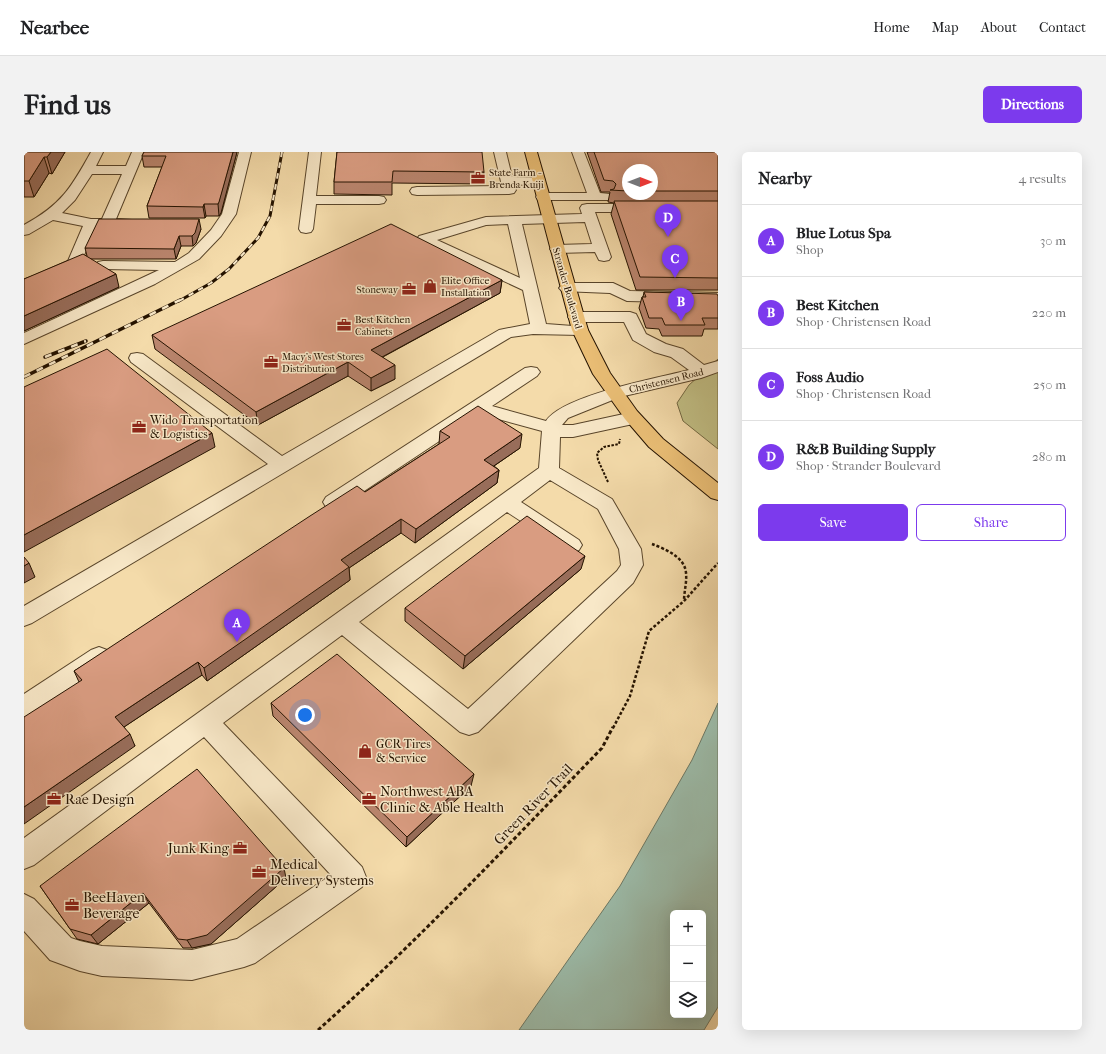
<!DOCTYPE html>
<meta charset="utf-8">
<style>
:root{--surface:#fff;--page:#f2f2f2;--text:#202124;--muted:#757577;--line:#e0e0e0;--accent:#7c3aed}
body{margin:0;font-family:"IM FELL French Canon",serif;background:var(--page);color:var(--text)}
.controls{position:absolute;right:12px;bottom:12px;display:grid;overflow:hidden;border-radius:6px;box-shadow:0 4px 16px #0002}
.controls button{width:36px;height:36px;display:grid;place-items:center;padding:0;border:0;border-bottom:1px solid var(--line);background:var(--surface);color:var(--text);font:20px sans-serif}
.compass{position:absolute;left:598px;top:12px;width:36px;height:36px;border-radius:50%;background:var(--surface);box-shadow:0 4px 16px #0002;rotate:90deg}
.you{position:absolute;left:281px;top:563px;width:14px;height:14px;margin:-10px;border:3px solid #fff;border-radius:50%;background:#1a73e8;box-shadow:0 0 0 6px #1a73e833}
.badge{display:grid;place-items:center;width:26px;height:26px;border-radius:50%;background:var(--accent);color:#fff;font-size:13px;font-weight:700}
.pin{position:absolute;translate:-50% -33px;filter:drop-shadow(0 1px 2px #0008)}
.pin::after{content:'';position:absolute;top:21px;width:14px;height:12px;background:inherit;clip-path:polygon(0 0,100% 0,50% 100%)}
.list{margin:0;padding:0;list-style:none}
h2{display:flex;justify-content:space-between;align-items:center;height:52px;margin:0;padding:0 16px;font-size:17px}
h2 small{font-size:13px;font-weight:400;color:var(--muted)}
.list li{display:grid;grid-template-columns:26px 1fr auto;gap:12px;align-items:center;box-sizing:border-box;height:72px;padding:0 16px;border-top:1px solid var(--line)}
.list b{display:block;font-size:15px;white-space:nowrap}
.list p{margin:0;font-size:13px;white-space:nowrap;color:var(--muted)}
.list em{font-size:13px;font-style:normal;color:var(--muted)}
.actions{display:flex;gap:8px;padding:12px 16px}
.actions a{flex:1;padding:9px 0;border:1px solid var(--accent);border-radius:6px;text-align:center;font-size:14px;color:var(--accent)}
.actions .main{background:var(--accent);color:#fff}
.icon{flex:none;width:22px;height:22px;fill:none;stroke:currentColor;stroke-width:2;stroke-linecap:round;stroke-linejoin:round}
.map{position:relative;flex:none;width:694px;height:878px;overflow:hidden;border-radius:6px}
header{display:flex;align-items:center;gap:24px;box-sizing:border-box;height:56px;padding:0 20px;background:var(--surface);border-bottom:1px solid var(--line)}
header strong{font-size:19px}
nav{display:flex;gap:22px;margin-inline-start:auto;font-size:14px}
.intro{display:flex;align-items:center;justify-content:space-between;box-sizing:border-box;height:96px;padding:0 24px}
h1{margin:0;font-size:28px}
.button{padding:10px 18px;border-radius:6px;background:var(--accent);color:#fff;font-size:14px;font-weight:700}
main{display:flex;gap:24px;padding:0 24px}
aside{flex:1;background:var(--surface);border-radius:6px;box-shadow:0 4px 16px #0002}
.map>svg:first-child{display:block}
.green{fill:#c1be84;stroke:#736842}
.water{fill:#9cbba9;stroke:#6c7865;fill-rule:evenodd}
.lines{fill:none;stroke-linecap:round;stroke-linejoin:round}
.minor-casing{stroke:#59452a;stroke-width:2}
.major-casing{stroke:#251300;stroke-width:2}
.path-far2{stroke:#251300;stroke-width:2;stroke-dasharray:2.5 1.5;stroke-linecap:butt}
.path-far1{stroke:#251300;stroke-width:2.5;stroke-dasharray:3 2;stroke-linecap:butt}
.path{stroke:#251300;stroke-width:3;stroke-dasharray:4 2.5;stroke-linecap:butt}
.minor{fill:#f8e8c8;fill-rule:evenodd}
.major{fill:#eabe75;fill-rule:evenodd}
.rail-far1-casing{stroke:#251300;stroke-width:3}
.rail-casing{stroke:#251300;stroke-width:3.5}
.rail-far1{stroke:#f8e8c8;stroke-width:2;stroke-dasharray:5.5;stroke-linecap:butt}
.rail{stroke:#f8e8c8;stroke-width:2.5;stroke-dasharray:7;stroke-linecap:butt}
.wall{fill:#bb866f;stroke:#251300;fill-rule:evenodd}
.shaded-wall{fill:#986d5a;stroke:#251300}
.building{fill:#d99c81;stroke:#251300}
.labels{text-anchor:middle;stroke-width:3;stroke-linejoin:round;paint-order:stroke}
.far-poi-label{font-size:10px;fill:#251300;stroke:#f8e8c8;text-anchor:start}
.far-street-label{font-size:10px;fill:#251300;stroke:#f8e8c8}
.poi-label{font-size:12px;fill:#251300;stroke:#f8e8c8;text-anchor:start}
.near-poi-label{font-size:14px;fill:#251300;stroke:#f8e8c8;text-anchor:start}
.near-street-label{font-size:14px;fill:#251300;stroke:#f8e8c8}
</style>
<header>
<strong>Nearbee</strong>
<nav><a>Home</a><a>Map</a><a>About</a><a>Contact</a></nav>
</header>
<div class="intro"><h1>Find us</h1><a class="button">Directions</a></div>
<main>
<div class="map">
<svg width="694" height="878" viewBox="0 0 694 878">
<rect width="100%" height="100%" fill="#f4dbaa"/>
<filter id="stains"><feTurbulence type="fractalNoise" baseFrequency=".005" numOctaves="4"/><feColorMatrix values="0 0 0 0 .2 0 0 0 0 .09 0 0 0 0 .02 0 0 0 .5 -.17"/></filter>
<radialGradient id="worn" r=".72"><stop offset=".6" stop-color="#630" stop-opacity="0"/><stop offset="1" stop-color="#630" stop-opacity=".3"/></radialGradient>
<path class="green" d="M694,207V297L659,269L653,251L665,233Z"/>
<path class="water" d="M694,551V855L680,878H495L596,734L668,608ZM649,761H679V863H649Z"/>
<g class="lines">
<defs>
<g id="minor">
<path d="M67,0H79L72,14H102L108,0H120L92,67L108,68L110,71L108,74L103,75H72L55,115L0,138V128L44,109L59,74L29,68L5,82L0,83V73C37,53 47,36 67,0ZM68,22H98L78,67H67L38,61L51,48Z"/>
<path d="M215,0H227L212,62L197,84L175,107L131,132L0,192V181L135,118L79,117L74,116L72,113L74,110L79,109L151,110L165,101L187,78L198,62Z"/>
<path d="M285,0H297L292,44H355L360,45L362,48L360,51L355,52H292L289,77L287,80L282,81L277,80L275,77Z"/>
<path d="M470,0H482L488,25L520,26L521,29L520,32L490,33L492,38L490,41L485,42L393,43L388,42L386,39L388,36L393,35L478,34Z"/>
<path d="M548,0H560L576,41L586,42L588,45L586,48H514L512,45L514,42L519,41H563Z"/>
<path d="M563,52H619L624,53L626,56L624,59L619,60H571L587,105L585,108L580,109L575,108L571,100L533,101L528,100L526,97L528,94L533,93L568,92L561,70L498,72L522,172L562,175L564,178L562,181L556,183L509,182L487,185L8,471L0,474V454L244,312L107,210L105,206L107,202L113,201L119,202L258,304L475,178L506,172L499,138L395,90L393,87L395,84L462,65L558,62L556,56L558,53ZM484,72L496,126L413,88L462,73Z"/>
<path d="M543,131H589L606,139L694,141V151L603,149L586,141L538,139L535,136L538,133Z"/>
<path d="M552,160H606L612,162L622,182L642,192L659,197L680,213L694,209V220L677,226L596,245L544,266L538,273H549L609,260L615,262L618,266L615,270L609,272L549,285H536L535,316L588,347L617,397L619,413L609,431L454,580L445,583L436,580L318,483L199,571L338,715L342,725L338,735L231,811L220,815L168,828L78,824L56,819L26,808L0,779V742L10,747L47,786L56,789L78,794L168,798L213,787L307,723L180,585L10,713L0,717V686L515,316L518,279L456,262L316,355L309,357L302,355L299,350L302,345L501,216L507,215L513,216L516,220L513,224L468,254L522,269C539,243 634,226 665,218L647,205L630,200L609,188L600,170H552L546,168L544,165L546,162ZM526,328L574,357L595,397L597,413L593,419L444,557L335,470L483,360L541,398L548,401L555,398L558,393L555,388L497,350Z"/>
<path d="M75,495L83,498L87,505L83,512L9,562L0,566V542L67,498Z"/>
</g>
<path id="major" d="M501,0H513L564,178L586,221L613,259L639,287L694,331V348L687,346L625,295L601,267L569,222L548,178Z"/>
</defs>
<use href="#minor" class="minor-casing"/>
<use href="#major" class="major-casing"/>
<path class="path-far2" d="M584,330L574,308L573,301L580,295L595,292L596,287"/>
<g class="path-far1">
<path d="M628,392C641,397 661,405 662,421C663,430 660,440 660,449"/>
<path d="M589,576L606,544L625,479L660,449L694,411"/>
</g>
<path class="path" d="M294,878C394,789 485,692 578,596L589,575"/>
<use href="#minor" class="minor"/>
<use href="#major" class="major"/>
<defs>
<path id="rail-far1" d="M155,149L187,131L205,117L234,86L246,64L258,0"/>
<g id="rail">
<path d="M21,205L62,189"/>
<path d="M0,225L156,148"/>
</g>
</defs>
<use href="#rail-far1" class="rail-far1-casing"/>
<use href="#rail" class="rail-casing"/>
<use href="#rail-far1" class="rail-far1"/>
<use href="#rail" class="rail"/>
</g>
<g class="wall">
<path d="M0,0H41L28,22L25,21L10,45H0Z"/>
<path d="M120,0H213L197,61L195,64H182L181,66H125L123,54L138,15H120L118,4Z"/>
<path d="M313,0L460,20L459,32L368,31V43L310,42V30Z"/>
<path d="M563,0H694V138H612L587,62L590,51L584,50L586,40H577ZM604,18H628V42H604Z"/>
<path d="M177,77L172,91L169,94H157L152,107H67L95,135L0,179V127L63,104L61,96Z"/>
<path d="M478,128L476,141L359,205L371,227L347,239L324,224L234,273L131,197L128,183Z"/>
<path d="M620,140L694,144V177H680L678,184H638L635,177L622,176L615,156L618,145H619Z"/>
<path d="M416,279L496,296L470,314L475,318L473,331L391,391L377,381L325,416L326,428L183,529L178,523L100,575L111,594L55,530L50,519L341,340L415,292Z"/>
<path d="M557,417L439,517L381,469V456Z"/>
<path d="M247,551L447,634L382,695L249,564Z"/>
<path d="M262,726L187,792L168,796H159L125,751L74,792L53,787L46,777L16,734Z"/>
</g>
<g class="shaded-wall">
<path d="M27,0H41L28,22L23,5Z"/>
<path d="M209,0H213L197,61L195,64L194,52Z"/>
<path d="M20,5L25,21L10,45L5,29Z"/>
<path d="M180,52L182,64L181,66L179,55Z"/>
<path d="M175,67L177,77L172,91L169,94L168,84Z"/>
<path d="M155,84L157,94L152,107L150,97Z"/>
<path d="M92,122L95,135L0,179V164Z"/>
<path d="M478,128L476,141L347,211V198Z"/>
<path d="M324,210V224L234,273L232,260Z"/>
<path d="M371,213V227L347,239V226Z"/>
<path d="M188,281L191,295L0,400V383Z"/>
<path d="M498,282L496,296L458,322L460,308Z"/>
<path d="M475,318L473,331L391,391L392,377Z"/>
<path d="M377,367V381L325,416L326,428L183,529L180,516L317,408Z"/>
<path d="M561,404L557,417L439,517L441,504Z"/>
<path d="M5,411L11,425L0,431V414Z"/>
<path d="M174,510L178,523L97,577L91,565Z"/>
<path d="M106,582L111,594L0,672V655Z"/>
<path d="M450,622L447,634L382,695L383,685Z"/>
<path d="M260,716L262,726L187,792L168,796L163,788Z"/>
<path d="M119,741L125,751L74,792L67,783Z"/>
</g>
<g class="building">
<path d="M0,0H27L23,5H20L5,29H0Z"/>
<path d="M120,0H209L195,50L194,52H180L179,55L123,54L142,4H118Z"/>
<path d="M313,0H458L460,20L369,19L368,30H310Z"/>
<path d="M570,0H694V39H628V18H604V39L586,38L590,37L592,32L589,29L580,28Z"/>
<path d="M590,49H694V126L616,125Z"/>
<path d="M75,67H175L171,81L168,84H155L150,97L61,96Z"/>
<path d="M367,72L478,128L347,198L371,213L347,226L324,210L232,260L128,183Z"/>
<path d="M59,102L92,122L0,164V127Z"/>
<path d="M620,140L693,142L694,144V166H678L681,173H641L638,166H625L618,145H622Z"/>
<path d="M83,197L188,281L0,383V235Z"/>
<path d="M454,254L498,282L460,308L475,318L392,377L377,367L317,408L325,415L180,516L174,510L91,565L106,582L0,655V565L58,528L50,519L286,364L333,334L341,340L426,285L416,279Z"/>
<path d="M503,364L561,404L441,504L381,456Z"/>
<path d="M0,405L5,411L0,414Z"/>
<path d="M313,502L450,622L383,685L247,551Z"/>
<path d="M173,617L260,716L183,783L163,788L154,787L119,741L67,783L46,777L16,734Z"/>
</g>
<defs>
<symbol id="office-bare" viewBox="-9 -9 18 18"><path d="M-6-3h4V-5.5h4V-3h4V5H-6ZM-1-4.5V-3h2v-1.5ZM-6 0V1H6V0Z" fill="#8f2418" stroke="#f8e8c8" stroke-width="2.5" paint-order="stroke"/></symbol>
<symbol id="shop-bare" viewBox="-9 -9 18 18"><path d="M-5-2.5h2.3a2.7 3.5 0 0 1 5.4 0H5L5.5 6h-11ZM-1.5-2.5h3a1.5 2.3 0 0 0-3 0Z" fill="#8f2418" stroke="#f8e8c8" stroke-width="2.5" paint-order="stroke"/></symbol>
</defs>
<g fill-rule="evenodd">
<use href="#office-bare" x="444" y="16" width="20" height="20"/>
<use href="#shop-bare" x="396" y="124" width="20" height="20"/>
<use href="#office-bare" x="375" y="127" width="20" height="20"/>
<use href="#office-bare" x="310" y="163" width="20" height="20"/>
<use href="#office-bare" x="237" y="200" width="20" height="20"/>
<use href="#office-bare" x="105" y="265" width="20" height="20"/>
<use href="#shop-bare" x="331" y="589" width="20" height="20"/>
<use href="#office-bare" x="20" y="637" width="20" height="20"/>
<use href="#office-bare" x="335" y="637" width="20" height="20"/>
<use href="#office-bare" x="206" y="686" width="20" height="20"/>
<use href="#office-bare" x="225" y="710" width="20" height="20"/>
<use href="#office-bare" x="38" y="743" width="20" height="20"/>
</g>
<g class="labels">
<g class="far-poi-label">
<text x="465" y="24">State Farm -<tspan x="465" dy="12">Brenda Kuiji</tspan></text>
<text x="417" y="132">Elite Office<tspan x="417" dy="12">Installation</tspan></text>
<text x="374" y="141" text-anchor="end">Stoneway</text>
<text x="331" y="171">Best Kitchen<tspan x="331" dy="12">Cabinets</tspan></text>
<text x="258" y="208">Macy's West Stores<tspan x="258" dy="12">Distribution</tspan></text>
</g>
<g class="far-street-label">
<text transform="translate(544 136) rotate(74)" y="4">Strander Boulevard</text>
<text transform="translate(642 228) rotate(-14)" y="4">Christensen Road</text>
</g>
<g class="poi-label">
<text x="126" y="272">Wido Transportation<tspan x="126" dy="14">&amp; Logistics</tspan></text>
<text x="352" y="596">GCR Tires<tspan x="352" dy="14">&amp; Service</tspan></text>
</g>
<g class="near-poi-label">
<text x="356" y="644">Northwest ABA<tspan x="356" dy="16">Clinic &amp; Able Health</tspan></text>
<text x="41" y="652">Rae Design</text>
<text x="205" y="701" text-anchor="end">Junk King</text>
<text x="246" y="717">Medical<tspan x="246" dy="16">Delivery Systems</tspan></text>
<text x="59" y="750">BeeHaven<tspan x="59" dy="16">Beverage</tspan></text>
</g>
<g class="near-street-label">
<text transform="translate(509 652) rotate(-46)" y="5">Green River Trail</text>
</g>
</g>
<rect width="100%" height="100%" filter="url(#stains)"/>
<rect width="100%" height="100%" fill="url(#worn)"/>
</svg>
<div class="controls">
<button>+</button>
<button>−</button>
<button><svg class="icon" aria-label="layers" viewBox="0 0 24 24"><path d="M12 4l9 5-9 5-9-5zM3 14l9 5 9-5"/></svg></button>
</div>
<svg class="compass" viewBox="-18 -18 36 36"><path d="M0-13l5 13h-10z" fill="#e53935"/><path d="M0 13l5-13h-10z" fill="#757577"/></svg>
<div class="you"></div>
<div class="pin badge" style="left:213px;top:490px">A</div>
<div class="pin badge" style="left:657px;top:169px">B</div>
<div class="pin badge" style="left:651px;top:126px">C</div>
<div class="pin badge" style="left:644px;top:85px">D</div>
</div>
<aside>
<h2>Nearby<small>4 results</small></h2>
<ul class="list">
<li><span class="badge">A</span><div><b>Blue Lotus Spa</b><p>Shop</p></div><em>30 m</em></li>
<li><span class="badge">B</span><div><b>Best Kitchen</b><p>Shop · Christensen Road</p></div><em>220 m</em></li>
<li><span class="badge">C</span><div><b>Foss Audio</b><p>Shop · Christensen Road</p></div><em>250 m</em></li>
<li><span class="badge">D</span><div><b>R&amp;B Building Supply</b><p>Shop · Strander Boulevard</p></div><em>280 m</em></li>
</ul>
<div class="actions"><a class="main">Save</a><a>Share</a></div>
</aside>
</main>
